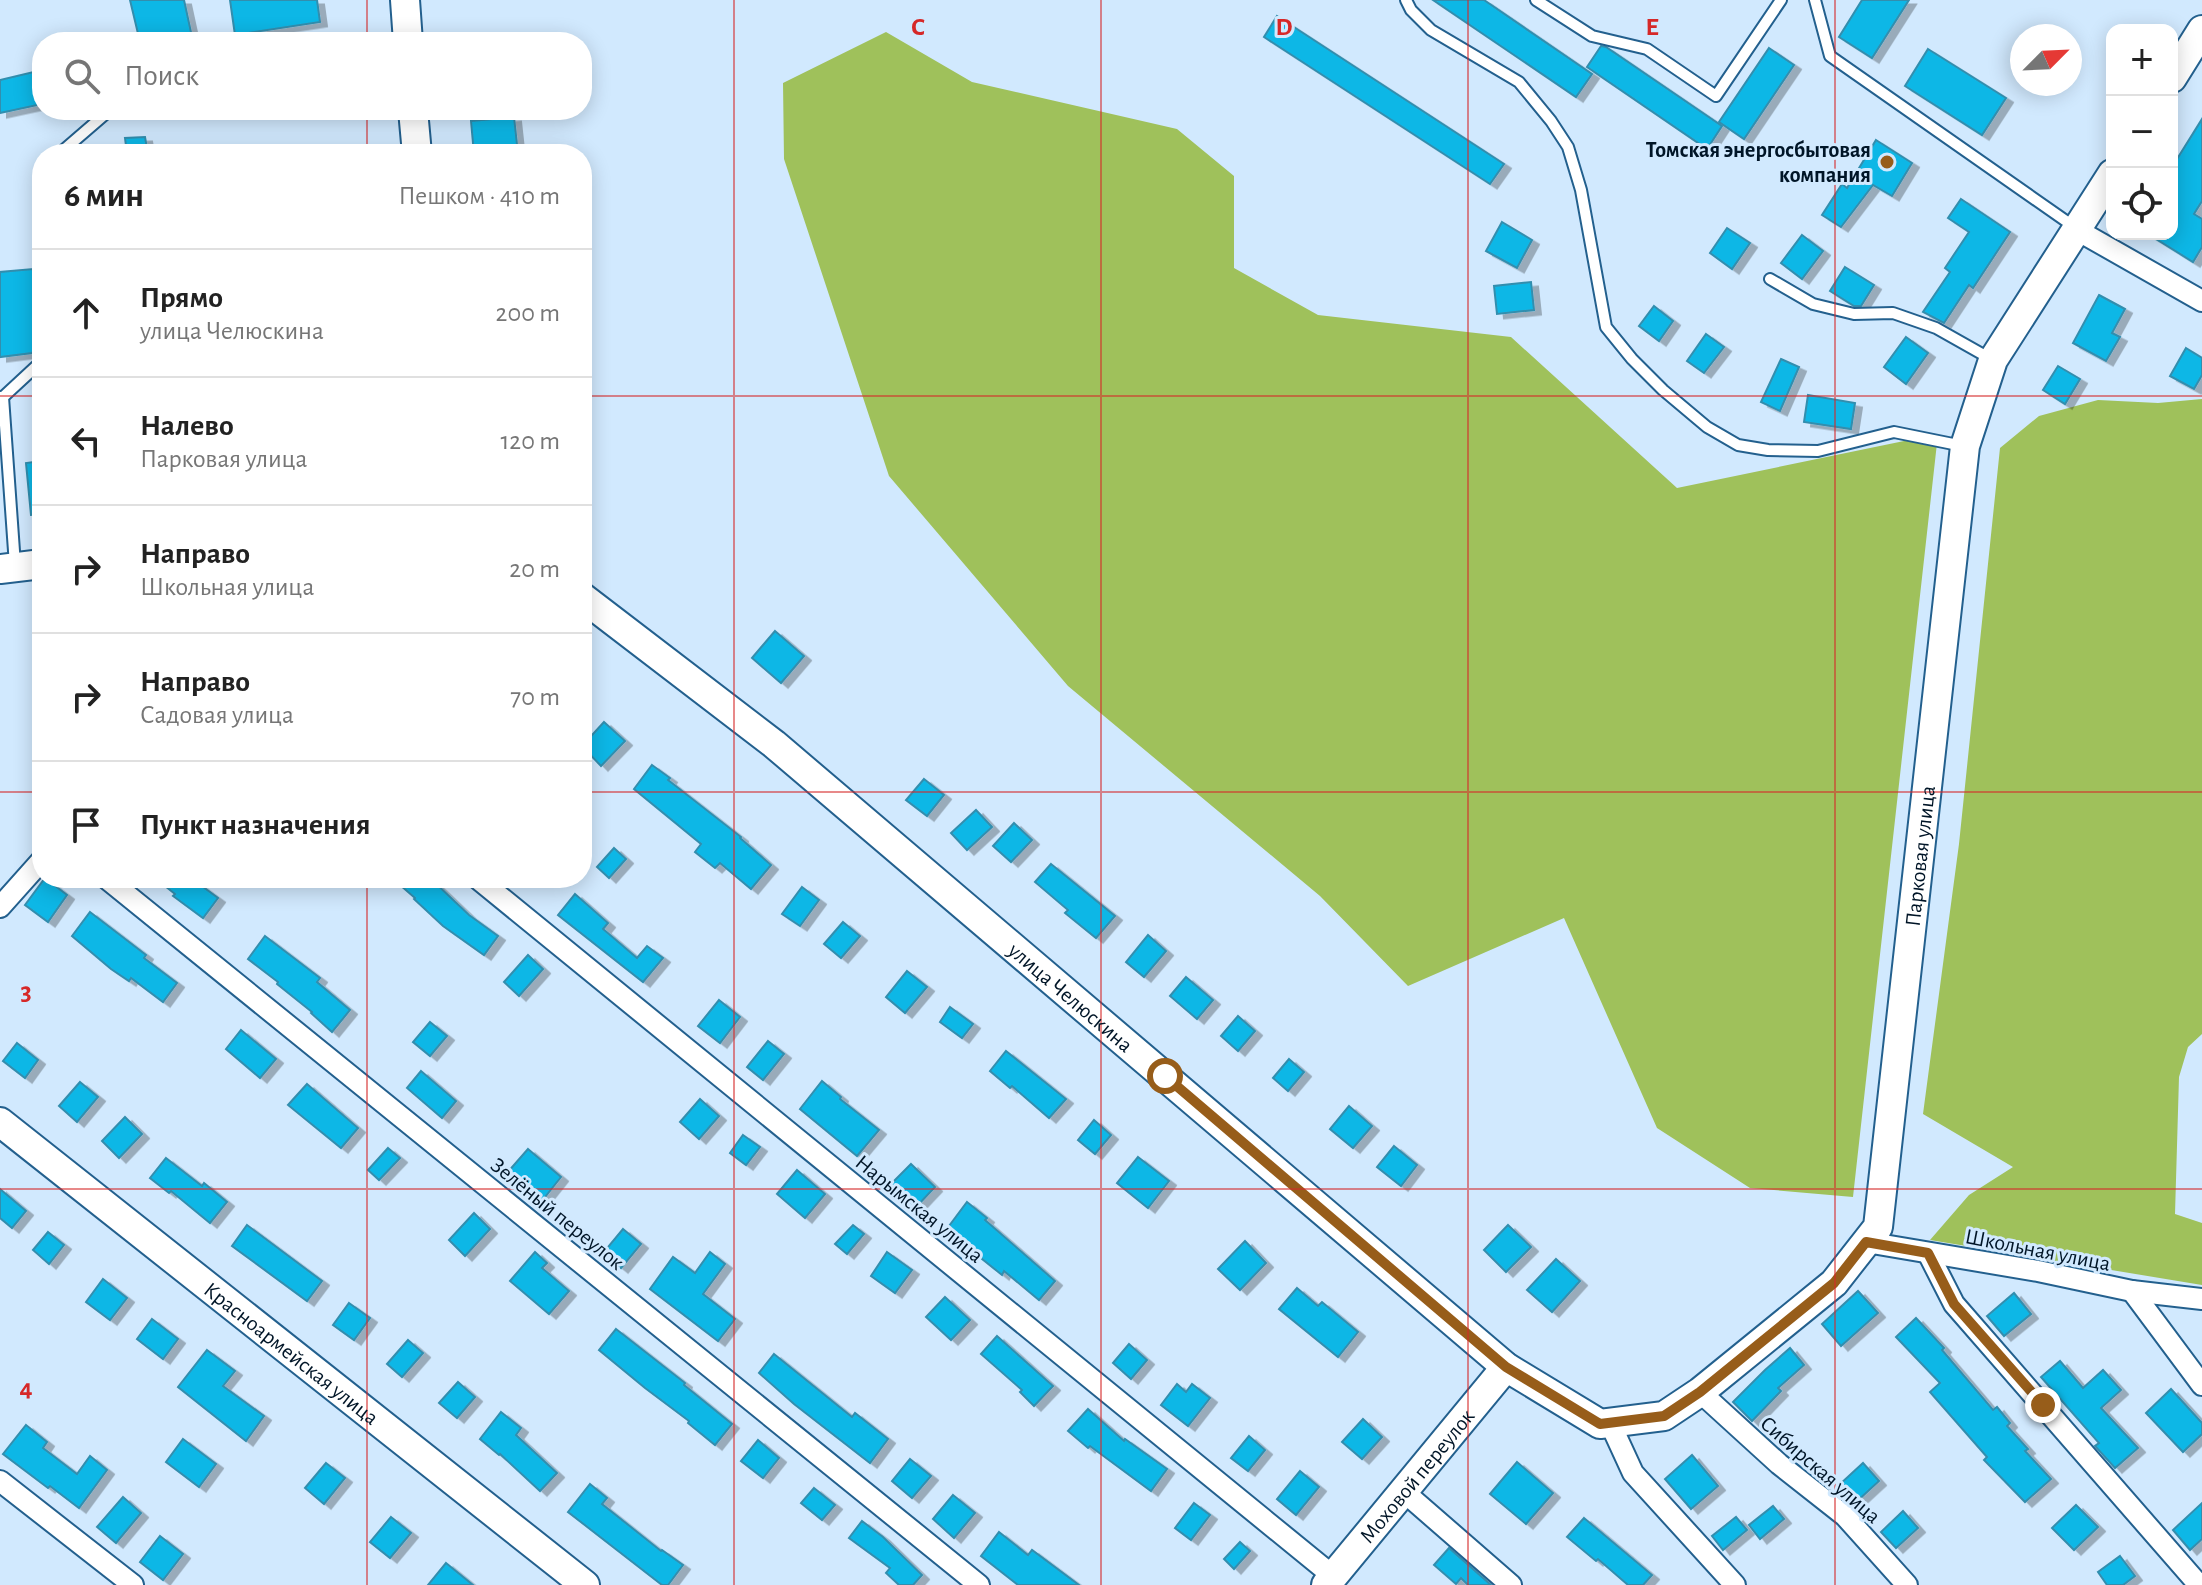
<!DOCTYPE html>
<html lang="ru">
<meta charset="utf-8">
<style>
:root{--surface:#fff;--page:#f6f6f6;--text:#222;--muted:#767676;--line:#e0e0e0}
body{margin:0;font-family:"Alegreya Sans",sans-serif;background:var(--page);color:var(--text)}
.controls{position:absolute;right:24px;top:24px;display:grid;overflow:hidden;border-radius:16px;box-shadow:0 4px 20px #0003}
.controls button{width:72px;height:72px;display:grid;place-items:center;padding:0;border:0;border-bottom:2px solid var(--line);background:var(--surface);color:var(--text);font:40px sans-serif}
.compass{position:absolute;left:2010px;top:24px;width:72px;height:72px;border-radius:50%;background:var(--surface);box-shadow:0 4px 20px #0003;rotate:66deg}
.stop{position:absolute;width:24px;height:24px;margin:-18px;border:6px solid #975d1a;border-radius:50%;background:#fff}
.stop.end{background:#975d1a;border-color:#fff;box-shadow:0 2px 8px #0008}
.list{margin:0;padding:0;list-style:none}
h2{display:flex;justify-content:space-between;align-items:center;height:104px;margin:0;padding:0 32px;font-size:34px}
h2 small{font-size:26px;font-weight:400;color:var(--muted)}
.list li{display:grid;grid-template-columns:52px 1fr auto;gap:24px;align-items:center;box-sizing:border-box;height:128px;padding:0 32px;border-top:2px solid var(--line)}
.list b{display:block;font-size:30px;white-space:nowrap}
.list p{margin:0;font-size:26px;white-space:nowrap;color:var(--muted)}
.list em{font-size:26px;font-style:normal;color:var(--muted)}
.icon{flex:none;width:44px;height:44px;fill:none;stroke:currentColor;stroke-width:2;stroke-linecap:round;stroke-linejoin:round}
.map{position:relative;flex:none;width:2202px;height:1585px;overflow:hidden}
.search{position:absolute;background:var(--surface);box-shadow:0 4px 20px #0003;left:32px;top:32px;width:560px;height:88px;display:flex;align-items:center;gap:20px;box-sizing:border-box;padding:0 28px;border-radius:32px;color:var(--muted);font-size:30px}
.panel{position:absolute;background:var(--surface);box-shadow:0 4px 20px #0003;left:32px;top:144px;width:560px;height:744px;border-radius:32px}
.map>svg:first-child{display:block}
.forest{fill:#9fc15b}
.building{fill:#11b7e6;stroke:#338eae;stroke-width:2;filter:url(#shadow)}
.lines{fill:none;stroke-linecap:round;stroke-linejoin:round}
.lane-casing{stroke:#23608e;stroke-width:14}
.street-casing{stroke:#23608e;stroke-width:24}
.secondary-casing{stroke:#23608e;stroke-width:32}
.lane{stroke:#fff;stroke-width:10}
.street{stroke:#fff;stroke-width:20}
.secondary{stroke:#fff;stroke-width:28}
.route{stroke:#975d1a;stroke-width:10}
.grid{fill:none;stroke:#d62828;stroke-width:2;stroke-opacity:0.55}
.poi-dot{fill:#975d1a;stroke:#d1e9fe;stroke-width:3}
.labels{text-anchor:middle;stroke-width:6;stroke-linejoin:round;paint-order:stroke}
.poi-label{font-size:22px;font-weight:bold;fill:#001527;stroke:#d1e9fe;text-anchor:end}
.street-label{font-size:22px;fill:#001527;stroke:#d1e9fe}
.grid-label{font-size:26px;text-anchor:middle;font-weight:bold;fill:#d62828;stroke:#d1e9fe;stroke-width:6;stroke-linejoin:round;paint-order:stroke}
</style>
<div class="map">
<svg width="2202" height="1585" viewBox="0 0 2202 1585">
<defs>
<filter id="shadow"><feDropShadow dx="7" dy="4.5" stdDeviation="0" flood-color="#0004"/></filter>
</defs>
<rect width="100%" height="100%" fill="#d1e9fe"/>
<g class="forest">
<path d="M886,32L972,82L1177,129L1234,176V268L1318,315L1511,337L1677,488L1938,434L1853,1197L1750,1188L1657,1128L1564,918L1408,986L1320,896L1068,686L889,476L784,159L783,83Z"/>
<path d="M2202,399V1034L2188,1047L2179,1077L2175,1214L2202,1223V1285L1930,1240L1969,1195L2013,1167L1923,1114L1959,844L2000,448L2039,416L2098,400L2158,403Z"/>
</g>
<g class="building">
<path d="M130,0H184L192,37L171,42H140Z"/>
<path d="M230,0H317L320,22L235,35Z"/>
<path d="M1433,0H1484L1592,74L1576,97Z"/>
<path d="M1862,0H1909L1872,58L1839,37Z"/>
<path d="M1277,16L1504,164L1490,184L1264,37Z"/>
<path d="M1601,46L1606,47L1722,126L1707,149L1587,67Z"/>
<path d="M1769,48L1794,65L1744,139L1719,122Z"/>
<path d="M1928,49L2006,98L1982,135L1905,86Z"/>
<path d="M42,70V104L0,113V80Z"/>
<path d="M514,117L518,154H474L471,121Z"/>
<path d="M2202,119V201L2194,214L2202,219V247L2193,262L2148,234H2172V167Z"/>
<path d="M145,137L148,154H127L125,138Z"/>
<path d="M1876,140L1912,163L1892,196L1873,185L1841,227L1822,215L1842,184L1847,188Z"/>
<path d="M1961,199L2010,232L1973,288L1969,285L1944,323L1923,312L1950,272L1945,268L1969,232L1948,218Z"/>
<path d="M1502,222L1532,240L1517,268L1486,251Z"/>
<path d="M1727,228L1750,243L1732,269L1710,253Z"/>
<path d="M1802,235L1823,251L1802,279L1781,263Z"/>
<path d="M1845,267L1874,285L1861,306H1854L1830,291Z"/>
<path d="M33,269L40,339L32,353L0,357V272Z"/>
<path d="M1531,282L1534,310L1497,314L1494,286Z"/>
<path d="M2099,295L2125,309L2112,333L2120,337L2106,361L2073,343Z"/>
<path d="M1654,306L1673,321L1659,341L1639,326Z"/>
<path d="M1706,334L1724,347L1704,373L1687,361Z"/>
<path d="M1906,337L1928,353L1906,384L1884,367Z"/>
<path d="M2186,348L2202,358V375L2194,389L2170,376Z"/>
<path d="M1781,359L1799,367L1780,411L1761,402Z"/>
<path d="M2058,366L2080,379L2065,404L2043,390Z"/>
<path d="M1808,395L1855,403L1851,429L1804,422Z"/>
<path d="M42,461V514L31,515L26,463Z"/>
<path d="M775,631L804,656L781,683L752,658Z"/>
<path d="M604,722L625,741L601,766L582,746Z"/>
<path d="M652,765L670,778L668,780L741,837L740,838L771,865L751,889L720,863L715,868L695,852L701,844L634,789Z"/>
<path d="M924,779L944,795L927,816L906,800Z"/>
<path d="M976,810L992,827L967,850L951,833Z"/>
<path d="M1014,823L1032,840L1011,862L993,846Z"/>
<path d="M614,848L626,859L609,878L597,867Z"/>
<path d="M1051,864L1115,916L1096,938L1065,913L1068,910L1035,882Z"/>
<path d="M45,878L67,895L48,922L25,905Z"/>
<path d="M155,878H191L218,898L203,918L173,896L175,894Z"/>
<path d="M392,878H430L469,915L498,936L484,955L443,926L414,899L415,898Z"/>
<path d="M802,887L819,900L800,926L782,914Z"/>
<path d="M575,894L608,923L603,929L637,958L647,946L663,958L643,982L558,915Z"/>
<path d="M90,912L146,955L144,958L177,983L163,1002L131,978L129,981L111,969L72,936Z"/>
<path d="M843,922L860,936L841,958L824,944Z"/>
<path d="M1148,935L1166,951L1144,977L1126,962Z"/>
<path d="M265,936L320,978L317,982L350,1010L332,1032L311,1013L312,1012L277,984L278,982L248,959Z"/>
<path d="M528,955L543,969L519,996L504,982Z"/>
<path d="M907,971L927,987L905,1013L886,997Z"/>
<path d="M1186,977L1213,1000L1197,1019L1170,996Z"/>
<path d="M719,1000L740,1017L720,1043L698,1026Z"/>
<path d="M950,1007L973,1024L962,1038L940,1022Z"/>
<path d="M1238,1016L1255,1031L1238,1051L1221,1036Z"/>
<path d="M430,1022L447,1036L430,1056L413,1042Z"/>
<path d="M241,1030L276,1059L260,1078L226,1049Z"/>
<path d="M768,1041L784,1054L763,1080L747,1067Z"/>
<path d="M17,1043L38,1060L25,1078L3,1061Z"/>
<path d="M1006,1051L1066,1099L1049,1118L1012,1086L1010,1088L990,1071Z"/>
<path d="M1289,1059L1304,1072L1288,1091L1273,1078Z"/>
<path d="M421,1071L456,1101L442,1118L407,1088Z"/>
<path d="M822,1081L841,1097L840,1099L879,1130L857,1156L800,1109Z"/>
<path d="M80,1082L98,1097L77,1122L59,1106Z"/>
<path d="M307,1084L358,1128L341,1148L288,1105Z"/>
<path d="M700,1099L719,1116L699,1139L680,1122Z"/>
<path d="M1349,1106L1372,1126L1353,1148L1330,1129Z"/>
<path d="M125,1117L142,1134L119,1158L102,1141Z"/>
<path d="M1094,1120L1111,1135L1095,1154L1078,1140Z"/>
<path d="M743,1135L760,1147L746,1165L730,1153Z"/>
<path d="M1394,1146L1417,1165L1401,1186L1377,1167Z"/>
<path d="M388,1148L400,1158L379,1180L368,1170Z"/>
<path d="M528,1149L561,1177L541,1202L507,1173Z"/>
<path d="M1138,1157L1169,1181L1148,1208L1117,1183Z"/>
<path d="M166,1158L202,1186L204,1183L227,1202L210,1223L171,1191L169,1193L150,1178Z"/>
<path d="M911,1164L935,1187L916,1207L891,1184Z"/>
<path d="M797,1170L825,1194L805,1218L777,1194Z"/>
<path d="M0,1189L26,1211L12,1228L0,1218Z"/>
<path d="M967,1202L987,1218L985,1220L1055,1281L1039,1300L1004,1271L1002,1275L946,1230Z"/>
<path d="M474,1213L490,1229L465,1256L449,1240Z"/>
<path d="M247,1225L322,1281L307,1301L232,1246Z"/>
<path d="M853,1225L864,1234L847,1254L835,1244Z"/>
<path d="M1508,1225L1531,1247L1506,1272L1484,1250Z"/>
<path d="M623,1229L641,1244L621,1268L603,1253Z"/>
<path d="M48,1232L64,1245L49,1264L33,1250Z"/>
<path d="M1245,1241L1266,1263L1240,1290L1218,1269Z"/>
<path d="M535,1252L547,1263L542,1268L569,1291L549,1314L510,1281Z"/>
<path d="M710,1252L725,1264L703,1294L735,1319L718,1341L650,1289L673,1257L695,1273Z"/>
<path d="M887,1252L912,1270L895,1293L871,1276Z"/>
<path d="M1556,1259L1580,1281L1552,1312L1527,1290Z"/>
<path d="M103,1279L127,1298L110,1320L86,1302Z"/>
<path d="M1297,1288L1318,1306L1322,1302L1358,1332L1338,1357L1279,1309Z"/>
<path d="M1858,1291L1878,1313L1841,1346L1822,1324Z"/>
<path d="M2014,1293L2031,1314L2004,1336L1987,1316Z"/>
<path d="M945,1297L970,1320L951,1340L926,1317Z"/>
<path d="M349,1303L370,1318L354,1340L333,1325Z"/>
<path d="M1916,1318L1944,1348L1942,1350L1993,1410L1997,1407L2010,1423L2007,1426L2028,1449L2025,1451L2051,1479L2025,1502L1984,1460L1987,1457L1930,1392L1940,1383L1896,1337Z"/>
<path d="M152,1319L178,1339L163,1359L137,1339Z"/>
<path d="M616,1329L685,1383L684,1385L732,1424L715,1445L688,1423L689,1421L645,1388L599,1350Z"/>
<path d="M997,1336L1053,1386L1034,1406L1020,1392L1022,1390L981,1354Z"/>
<path d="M408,1340L423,1353L402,1377L387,1364Z"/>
<path d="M1129,1344L1147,1360L1131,1379L1113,1363Z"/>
<path d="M1790,1348L1804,1365L1778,1388L1781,1391L1752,1421L1733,1402L1765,1370Z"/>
<path d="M207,1350L235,1371L223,1386L264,1416L246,1441L178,1387Z"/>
<path d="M774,1354L852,1417L855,1413L888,1439L870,1463L794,1404L759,1373Z"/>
<path d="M2060,1361L2083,1388L2103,1370L2121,1390L2101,1408L2138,1448L2115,1468L2095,1446L2099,1443L2041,1377Z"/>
<path d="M458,1382L475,1397L457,1418L439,1403Z"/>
<path d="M1177,1384L1186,1392L1192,1384L1210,1398L1188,1426L1161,1405Z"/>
<path d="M2171,1389L2202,1423V1434L2183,1452L2146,1413Z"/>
<path d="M1088,1409L1124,1441L1125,1439L1167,1469L1151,1491L1090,1446L1088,1448L1068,1431Z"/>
<path d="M501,1412L521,1428L516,1435L557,1473L540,1491L500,1454L499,1455L480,1439Z"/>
<path d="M1363,1419L1382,1437L1362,1459L1342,1442Z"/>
<path d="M26,1425L47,1442L43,1448L77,1474L90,1456L107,1470L79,1508L50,1486L48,1488L3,1454Z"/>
<path d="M1249,1436L1265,1450L1248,1471L1231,1458Z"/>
<path d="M183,1439L216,1464L199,1487L166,1462Z"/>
<path d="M758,1440L779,1458L763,1478L741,1461Z"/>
<path d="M1692,1455L1718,1486L1691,1509L1665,1479Z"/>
<path d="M910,1459L931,1476L912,1498L892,1481Z"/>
<path d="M1517,1462L1553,1493L1526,1524L1490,1494Z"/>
<path d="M326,1463L345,1478L324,1504L305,1488Z"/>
<path d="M1863,1463L1879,1481L1855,1503L1839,1485Z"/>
<path d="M1300,1471L1319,1487L1296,1515L1277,1499Z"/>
<path d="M590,1484L607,1498L602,1504L661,1551L662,1550L683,1565L668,1585H662L568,1512Z"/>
<path d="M814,1488L835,1505L822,1520L801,1503Z"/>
<path d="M953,1495L975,1513L954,1538L933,1519Z"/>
<path d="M123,1497L141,1513L116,1543L97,1527Z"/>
<path d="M1194,1503L1210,1515L1191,1540L1175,1528Z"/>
<path d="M2202,1503V1539L2190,1550L2173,1530Z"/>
<path d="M2076,1505L2098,1527L2074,1550L2052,1528Z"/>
<path d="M1773,1506L1784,1519L1760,1539L1749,1525Z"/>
<path d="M1903,1511L1918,1528L1896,1548L1881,1532Z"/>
<path d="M391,1517L411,1533L390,1558L370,1542Z"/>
<path d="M1736,1517L1747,1530L1723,1550L1712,1536Z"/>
<path d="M1584,1518L1652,1575L1643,1585H1628L1598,1559L1596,1561L1567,1537Z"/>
<path d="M862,1521L883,1537L922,1575L913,1585H899L886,1573L890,1568L849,1538Z"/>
<path d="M999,1532L1028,1555L1032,1550L1079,1585H1018L981,1556Z"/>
<path d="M160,1536L183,1554L163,1580L140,1562Z"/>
<path d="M1240,1542L1250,1551L1234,1569L1224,1559Z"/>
<path d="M1449,1548L1491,1585H1468L1461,1578L1456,1584L1434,1565Z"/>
<path d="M2120,1556L2135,1576L2123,1585H2107L2098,1572Z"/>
<path d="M446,1563L473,1585H428Z"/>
</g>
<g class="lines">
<defs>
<g id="lane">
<path d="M1406,0L1411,10L1431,30L1519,82L1551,121L1568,147L1581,190L1606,327L1632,359L1663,390L1707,427L1738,445L1768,450L1818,451L1894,432L1963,446"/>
<path d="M1536,0L1592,36L1647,49L1716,96L1781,0"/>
<path d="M1815,0L1830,56L2076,228"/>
<path d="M59,154L110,110"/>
<path d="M1770,279L1813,304L1854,314L1893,313L1936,328L1991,359"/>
<path d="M0,397H3L15,565"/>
<path d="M3,397L42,361"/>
</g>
<g id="street">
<path d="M2077,230L2202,301"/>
<path d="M106,878L979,1585"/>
<path d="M477,878L1333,1576"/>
<path d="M0,907L42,860"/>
<path d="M1866,1242L2038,1271L2132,1291L2202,1299"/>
<path d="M1928,1253L1954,1304L2199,1585"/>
<path d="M2132,1291L2202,1385"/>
<path d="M1700,1392L1779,1464L1845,1516L1907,1585"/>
<path d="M1610,1423L1633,1473L1735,1585"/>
<path d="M0,1481L133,1585"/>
<path d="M1403,1491L1511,1585"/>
</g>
<g id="secondary">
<path d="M405,0L408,42"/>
<path d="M2172,78L2202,30"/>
<path d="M413,110L417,154"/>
<path d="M0,569L42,564"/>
<path id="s1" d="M582,597L774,744L1506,1367L1600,1424L1664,1416L1700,1392L1834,1283L1878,1227L1965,446L1993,360L2112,174"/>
<path id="s2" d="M0,1122L585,1585"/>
<path id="s3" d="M1326,1585L1506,1367"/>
</g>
</defs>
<use href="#lane" class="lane-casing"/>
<use href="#street" class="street-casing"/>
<use href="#secondary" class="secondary-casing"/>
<use href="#lane" class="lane"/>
<use href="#street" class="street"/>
<use href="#secondary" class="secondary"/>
</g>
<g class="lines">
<path class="route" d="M1165,1076L1506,1367L1600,1424L1664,1416L1700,1392L1834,1283L1866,1242L1928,1253L1954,1304L2043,1405"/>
</g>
<path class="grid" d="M367,0V42M734,0V1585M1101,0V1585M1468,0V1585M1835,0V1585M367,110V154M0,396H42M582,396H2202M0,792H42M582,792H2202M367,878V1585M0,1189H2202"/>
<circle class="poi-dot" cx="1887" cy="162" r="8"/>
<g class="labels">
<g class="poi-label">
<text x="1871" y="157">Томская энергосбытовая<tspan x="1871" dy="25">компания</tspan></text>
</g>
<g class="street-label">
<text dy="8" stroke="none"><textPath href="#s1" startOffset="2038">Парковая улица</textPath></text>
<text dy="8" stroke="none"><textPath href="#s1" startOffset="632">улица Челюскина</textPath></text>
<text transform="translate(920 1208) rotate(39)" y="8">Нарымская улица</text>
<text transform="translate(558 1213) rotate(39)" y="8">Зелёный переулок</text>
<text transform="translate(2038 1249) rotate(11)" y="8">Школьная улица</text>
<text dy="8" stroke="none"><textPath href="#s2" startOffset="372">Красноармейская улица</textPath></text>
<text transform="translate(1821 1469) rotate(41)" y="8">Сибирская улица</text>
<text dy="8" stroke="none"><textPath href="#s3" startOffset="142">Моховой переулок</textPath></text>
</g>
</g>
<g class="grid-label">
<text x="918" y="35">C</text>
<text x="1284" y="35">D</text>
<text x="1652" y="35">E</text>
<text x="26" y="1000">3</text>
<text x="26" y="1396">4</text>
</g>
</svg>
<div class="controls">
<button>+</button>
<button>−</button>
<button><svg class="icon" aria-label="locate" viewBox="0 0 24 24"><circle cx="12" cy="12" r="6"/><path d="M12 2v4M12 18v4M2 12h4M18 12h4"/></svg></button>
</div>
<svg class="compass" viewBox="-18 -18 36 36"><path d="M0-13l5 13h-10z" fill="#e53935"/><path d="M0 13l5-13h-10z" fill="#767676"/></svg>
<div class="stop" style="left:1165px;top:1076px"></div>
<div class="stop end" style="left:2043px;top:1405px"></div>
<div class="search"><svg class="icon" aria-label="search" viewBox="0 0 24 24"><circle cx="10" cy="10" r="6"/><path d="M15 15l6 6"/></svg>Поиск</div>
<section class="panel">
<h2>6 мин<small>Пешком · 410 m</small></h2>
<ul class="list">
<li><svg class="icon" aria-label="ahead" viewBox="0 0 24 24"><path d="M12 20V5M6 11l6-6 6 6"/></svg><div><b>Прямо</b><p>улица Челюскина</p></div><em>200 m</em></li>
<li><svg class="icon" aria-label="left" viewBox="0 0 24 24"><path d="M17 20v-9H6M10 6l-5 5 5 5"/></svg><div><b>Налево</b><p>Парковая улица</p></div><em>120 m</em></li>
<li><svg class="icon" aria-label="right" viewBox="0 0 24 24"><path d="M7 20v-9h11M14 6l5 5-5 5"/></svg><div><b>Направо</b><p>Школьная улица</p></div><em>20 m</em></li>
<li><svg class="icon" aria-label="right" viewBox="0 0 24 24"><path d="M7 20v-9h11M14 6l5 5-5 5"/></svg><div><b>Направо</b><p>Садовая улица</p></div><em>70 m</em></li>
<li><svg class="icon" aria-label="arrive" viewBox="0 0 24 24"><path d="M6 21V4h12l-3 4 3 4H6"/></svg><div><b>Пункт назначения</b></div></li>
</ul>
</section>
</div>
